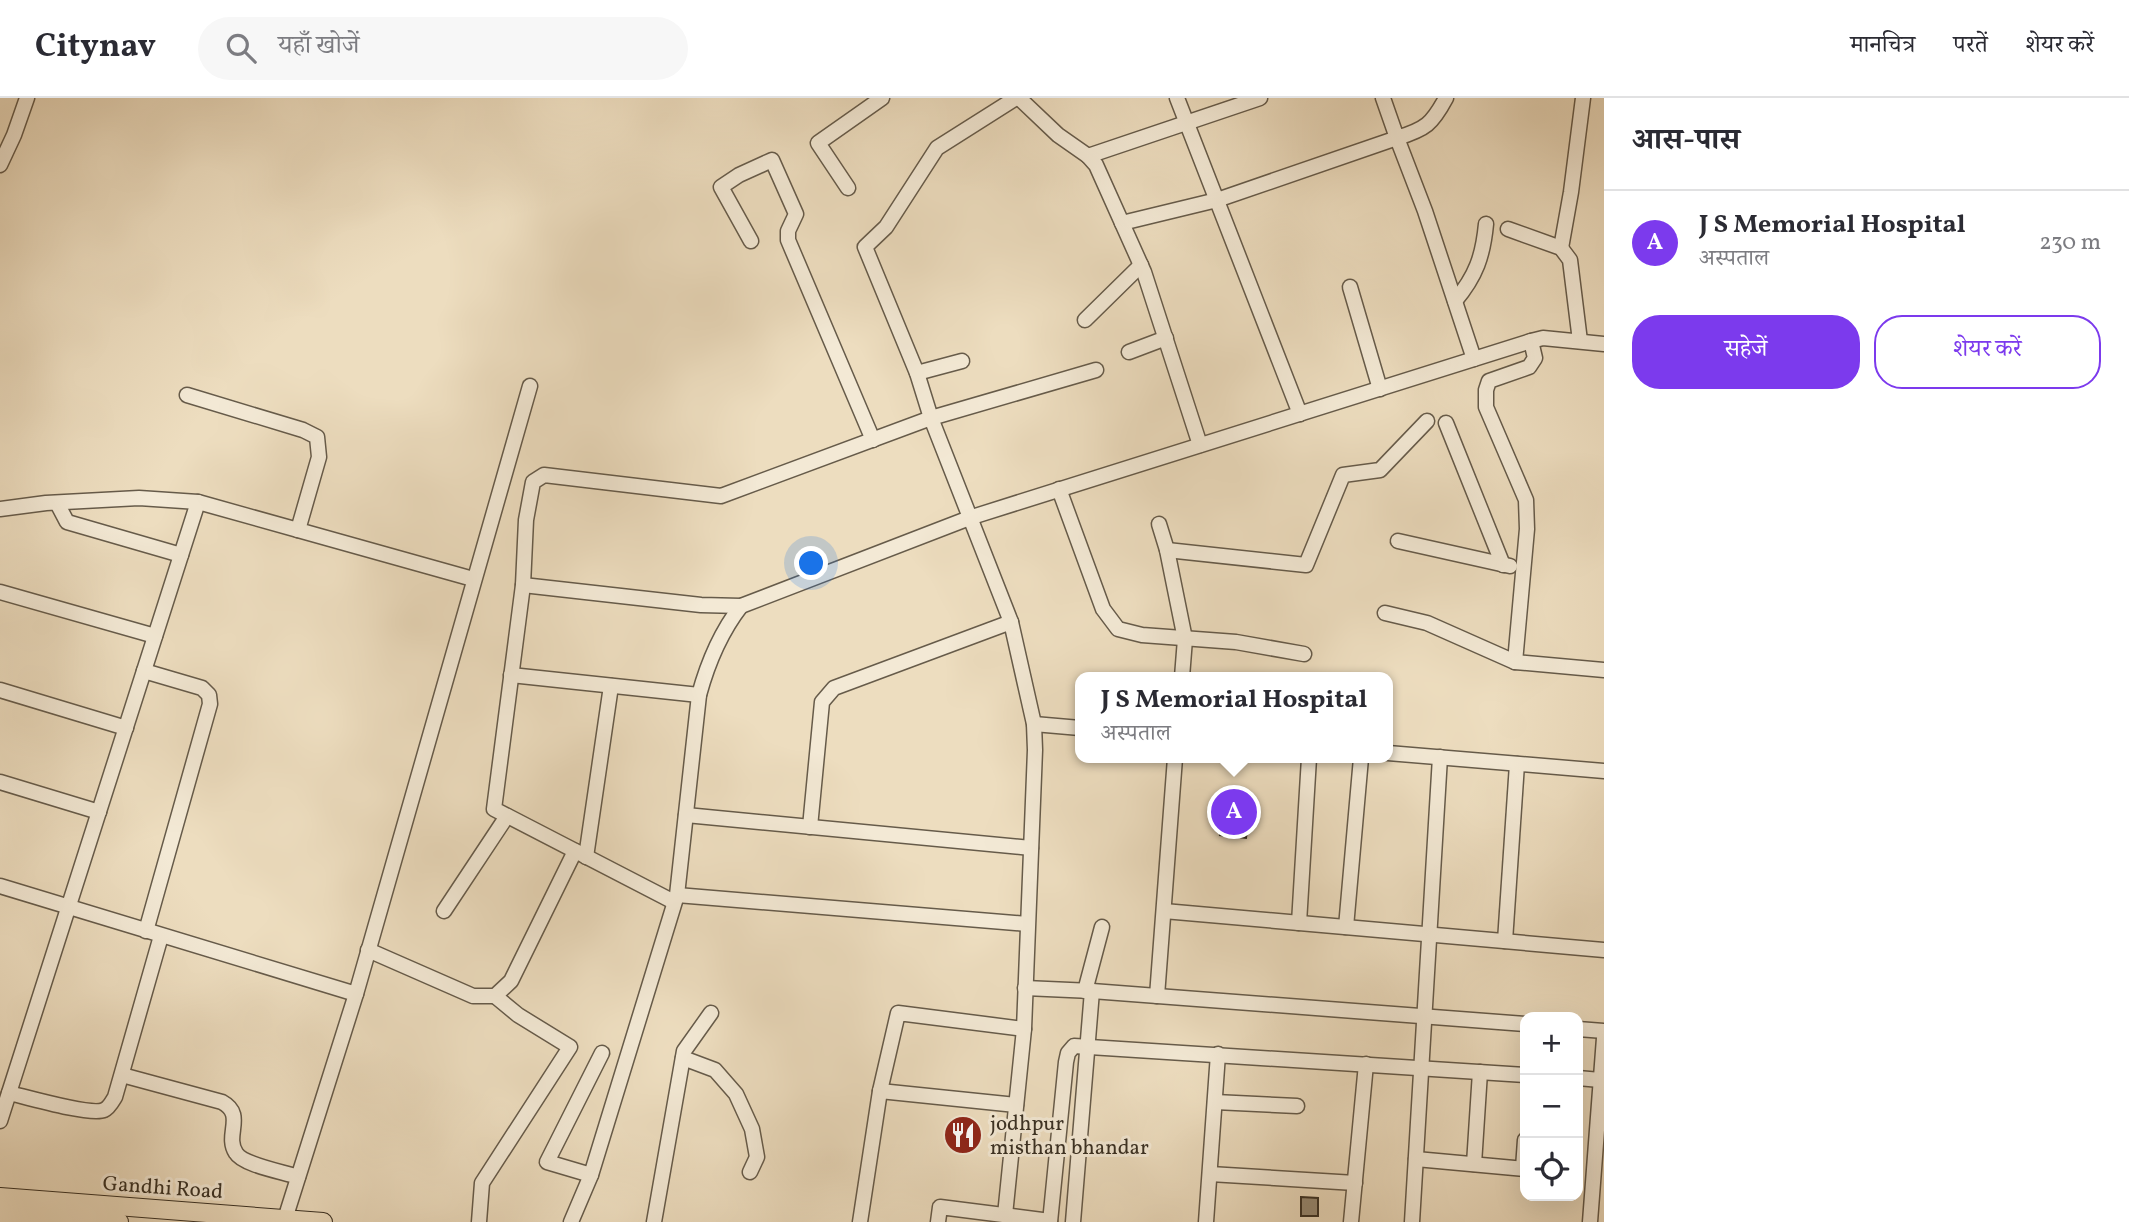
<!DOCTYPE html>
<html lang="hi">
<meta charset="utf-8">
<style>
:root{--surface:#fff;--page:#f7f7f7;--text:#2b2b33;--muted:#7c7c81;--line:#e1e1e2;--accent:#7c3aed}
body{margin:0;font-family:Vollkorn,"Noto Serif Devanagari",serif;background:var(--page);color:var(--text)}
.controls{position:absolute;right:21px;bottom:21px;display:grid;overflow:hidden;border-radius:14px;box-shadow:0 7px 28px #0002}
.controls button{width:63px;height:63px;display:grid;place-items:center;padding:0;border:0;border-bottom:2px solid var(--line);background:var(--surface);color:var(--text);font:35px sans-serif}
.you{position:absolute;left:812px;top:466px;width:24px;height:24px;margin:-18px;border:5px solid #fff;border-radius:50%;background:#1a73e8;box-shadow:0 0 0 10px #1a73e833}
.badge{display:grid;place-items:center;width:46px;height:46px;border-radius:50%;background:var(--accent);color:#fff;font-size:23px;font-weight:700}
.pin{position:absolute;translate:-50% -50%;border:4px solid #fff;box-shadow:0 2px 7px #0006}
.popup{position:absolute;left:1075px;top:574px;width:318px;height:91px;box-sizing:border-box;display:grid;place-content:center;border-radius:14px;background:var(--surface);filter:drop-shadow(0 2px 5px #0005);font-size:23px;white-space:nowrap;color:var(--muted)}
.popup b{font-size:26px;color:var(--text)}
.popup::after{content:'';position:absolute;left:50%;top:100%;margin-left:-14px;border:14px solid transparent;border-top-color:var(--surface)}
.list{margin:0;padding:0;list-style:none}
h2{display:flex;justify-content:space-between;align-items:center;height:91px;margin:0;padding:0 28px;font-size:30px}
h2 small{font-size:23px;font-weight:400;color:var(--muted)}
.list li{display:grid;grid-template-columns:46px 1fr auto;gap:21px;align-items:center;box-sizing:border-box;height:105px;padding:0 28px;border-top:2px solid var(--line)}
.list b{display:block;font-size:26px;white-space:nowrap}
.list p{margin:0;font-size:23px;white-space:nowrap;color:var(--muted)}
.list em{font-size:23px;font-style:normal;color:var(--muted)}
.actions{display:flex;gap:14px;padding:21px 28px}
.actions a{flex:1;padding:16px 0;border:2px solid var(--accent);border-radius:28px;text-align:center;font-size:24px;color:var(--accent)}
.actions .main{background:var(--accent);color:#fff}
.icon{flex:none;width:38px;height:38px;fill:none;stroke:currentColor;stroke-width:2;stroke-linecap:round;stroke-linejoin:round}
.map{position:relative;flex:none;width:1604px;height:1124px;overflow:hidden}
header{display:flex;align-items:center;gap:42px;box-sizing:border-box;height:98px;padding:0 35px;background:var(--surface);border-bottom:2px solid var(--line)}
header strong{font-size:33px}
nav{display:flex;gap:38px;margin-inline-start:auto;font-size:24px}
.search{width:490px;height:63px;background:var(--page);display:flex;align-items:center;gap:18px;box-sizing:border-box;padding:0 24px;border-radius:38px;color:var(--muted);font-size:26px}
main{display:flex}
aside{flex:1;background:var(--surface)}
.map>svg:first-child{display:block}
.building{fill:#978a74;stroke:#393023;stroke-width:2}
.lines{fill:none;stroke-linecap:round;stroke-linejoin:round}
.minor-casing{stroke:#665b4a;stroke-width:17}
.major-casing{stroke:#393023;stroke-width:20}
.minor{stroke:#f3e9d5;stroke-width:14}
.major{stroke:#edddbf;stroke-width:18}
.labels{text-anchor:middle;stroke-width:6;stroke-linejoin:round;paint-order:stroke}
.poi-label{font-size:21px;fill:#393023;stroke:#f3e9d5;text-anchor:start}
.street-label{font-size:21px;fill:#393023;stroke:#f3e9d5}
</style>
<header>
<strong>Citynav</strong>
<div class="search"><svg class="icon" aria-label="search" viewBox="0 0 24 24"><circle cx="10" cy="10" r="6"/><path d="M15 15l6 6"/></svg>यहाँ खोजें</div>
<nav><a>मानचित्र</a><a>परतें</a><a>शेयर करें</a></nav>
</header>
<main>
<div class="map">
<svg width="1604" height="1124" viewBox="0 0 1604 1124">
<rect width="100%" height="100%" fill="#edddbf"/>
<filter id="stains"><feTurbulence type="fractalNoise" baseFrequency=".00286" numOctaves="4"/><feColorMatrix values="0 0 0 0 .2 0 0 0 0 .09 0 0 0 0 .02 0 0 0 .5 -.17"/></filter>
<radialGradient id="worn" r=".72"><stop offset=".6" stop-color="#630" stop-opacity="0"/><stop offset="1" stop-color="#630" stop-opacity=".3"/></radialGradient>
<g class="building">
<path d="M1225,703L1251,706L1246,740L1220,737Z"/>
<path d="M1301,1099L1318,1100V1118H1301Z"/>
</g>
<g class="lines">
<defs>
<g id="minor">
<path d="M1019,0L1058,37L1088,58L1260,0"/>
<path d="M1177,0L1300,316"/>
<path d="M1383,0L1397,40C1426,31 1432,26 1446,0"/>
<path d="M1088,58L1096,67L1144,174L1200,347"/>
<path d="M0,67L14,37L27,0"/>
<path d="M848,90L818,45L882,0"/>
<path d="M1122,125L1217,102L1397,40L1425,113L1474,261"/>
<path d="M1508,131L1561,150L1570,162L1580,243"/>
<path d="M751,143L721,89L739,77L772,62L796,116L788,133V142L873,342"/>
<path d="M1561,150L1571,94L1583,0"/>
<path d="M1350,189L1380,291"/>
<path d="M1455,203C1476,178 1483,158 1486,126"/>
<path d="M1085,222L1141,167"/>
<path d="M1129,254L1166,240"/>
<path d="M917,275L962,263"/>
<path d="M187,297L303,332L317,339L319,359L298,432L473,481"/>
<path d="M1446,325L1503,467"/>
<path d="M1059,391L1103,511L1118,531L1142,537L1236,544L1304,556"/>
<path d="M57,405L67,424L181,457"/>
<path d="M0,411L46,405L139,400L198,404L298,432"/>
<path d="M1159,426L1167,452L1185,541L1182,579"/>
<path d="M1398,443L1510,468"/>
<path d="M1167,452L1306,467L1343,377L1380,372L1427,323"/>
<path d="M523,487L701,507L741,508L972,419L1531,243L1543,240L1604,246"/>
<path d="M0,494L155,538"/>
<path d="M1385,515L1427,525L1515,564L1604,572"/>
<path d="M1515,564L1527,431L1526,402L1486,309V292L1489,283L1529,269L1535,260L1531,243"/>
<path d="M144,573L202,590L209,597L210,606L146,833"/>
<path d="M511,577L699,597"/>
<path d="M0,592L126,630"/>
<path d="M1034,626L1080,630"/>
<path d="M1388,655L1604,673"/>
<path d="M0,684L99,714"/>
<path d="M686,717L1031,750"/>
<path d="M810,729L822,604L834,590L1011,524"/>
<path d="M586,759L611,588"/>
<path d="M0,788L356,896"/>
<path d="M677,797L1027,826"/>
<path d="M674,804L494,711L523,487L526,422L533,384L544,377L721,398L931,320L1096,272"/>
<path d="M444,813L507,718"/>
<path d="M1164,813L1604,852"/>
<path d="M1299,825L1309,660"/>
<path d="M1346,829L1361,660"/>
<path d="M1505,843L1517,666"/>
<path d="M368,852L473,898H495L511,883L575,753"/>
<path d="M1025,890L1092,893L1525,926"/>
<path d="M1085,893L1102,829"/>
<path d="M1157,898L1175,660"/>
<path d="M1578,931L1604,933"/>
<path d="M683,960L715,972L736,996L752,1031L757,1059L750,1074"/>
<path d="M122,977L222,1004C246,1017 224,1037 236,1055C243,1067 284,1074 298,1079"/>
<path d="M1578,980L1600,982"/>
<path d="M880,993L1016,1007"/>
<path d="M9,995C26,999 91,1018 104,1012C109,1010 112,1004 115,999L161,838"/>
<path d="M1215,1004L1297,1008"/>
<path d="M0,1023L198,404"/>
<path d="M1416,1061L1525,1071"/>
<path d="M1474,1066L1480,974"/>
<path d="M1523,1070L1525,1042"/>
<path d="M1210,1076L1355,1085"/>
<path d="M591,1077L547,1064L602,955"/>
<path d="M1005,1117L1024,931L1035,652L1034,626L1011,524L931,320L917,275L865,149L886,129L937,50L1016,0"/>
<path d="M285,1121L356,896L530,288"/>
<path d="M479,1124L482,1085L570,949L518,917L495,898"/>
<path d="M571,1124L591,1077L677,797L699,597C708,564 720,535 741,508"/>
<path d="M654,1124L684,953L711,915"/>
<path d="M860,1124L880,993L898,915L1024,931"/>
<path d="M938,1124L940,1109L1050,1123"/>
<path d="M1050,1124L1066,964L1068,955L1074,948L1525,977"/>
<path d="M1073,1124L1092,893"/>
<path d="M1206,1124L1218,956"/>
<path d="M1351,1124L1366,966"/>
<path d="M1412,1124L1440,659"/>
<path d="M1590,1124L1604,940"/>
</g>
<g id="major">
<path d="M0,1099L323,1124"/>
<path d="M0,1116L119,1124"/>
</g>
</defs>
<use href="#minor" class="minor-casing"/>
<use href="#major" class="major-casing"/>
<use href="#minor" class="minor"/>
<use href="#major" class="major"/>
</g>
<defs>
<symbol id="restaurant-disc" viewBox="-11 -11 22 22"><circle r="9.5" fill="#8f2418" stroke="#f3e9d5"/><path d="M-5-6h1v4h1v-4h1v4h1v-4h1v5L-1.5 .5V6h-2V.5L-5-1ZM5-6V6H3V1.5H1.5Q1.5-4 5-6Z" fill="#fff"/></symbol>
</defs>
<g fill-rule="evenodd">
<use href="#restaurant-disc" x="941" y="1015" width="44" height="44"/>
</g>
<g class="labels">
<g class="poi-label">
<text x="990" y="1032">jodhpur<tspan x="990" dy="24">misthan bhandar</tspan></text>
</g>
<g class="street-label">
<text transform="translate(163 1089) rotate(4)" y="7">Gandhi Road</text>
</g>
</g>
<rect width="100%" height="100%" filter="url(#stains)"/>
<rect width="100%" height="100%" fill="url(#worn)"/>
</svg>
<div class="controls">
<button>+</button>
<button>−</button>
<button><svg class="icon" aria-label="locate" viewBox="0 0 24 24"><circle cx="12" cy="12" r="6"/><path d="M12 2v4M12 18v4M2 12h4M18 12h4"/></svg></button>
</div>
<div class="you"></div>
<div class="pin badge" style="left:1234px;top:714px">A</div>
<div class="popup"><b>J S Memorial Hospital</b>अस्पताल</div>
</div>
<aside>
<h2>आस-पास<small></small></h2>
<ul class="list">
<li><span class="badge">A</span><div><b>J S Memorial Hospital</b><p>अस्पताल</p></div><em>230 m</em></li>
</ul>
<div class="actions"><a class="main">सहेजें</a><a>शेयर करें</a></div>
</aside>
</main>
